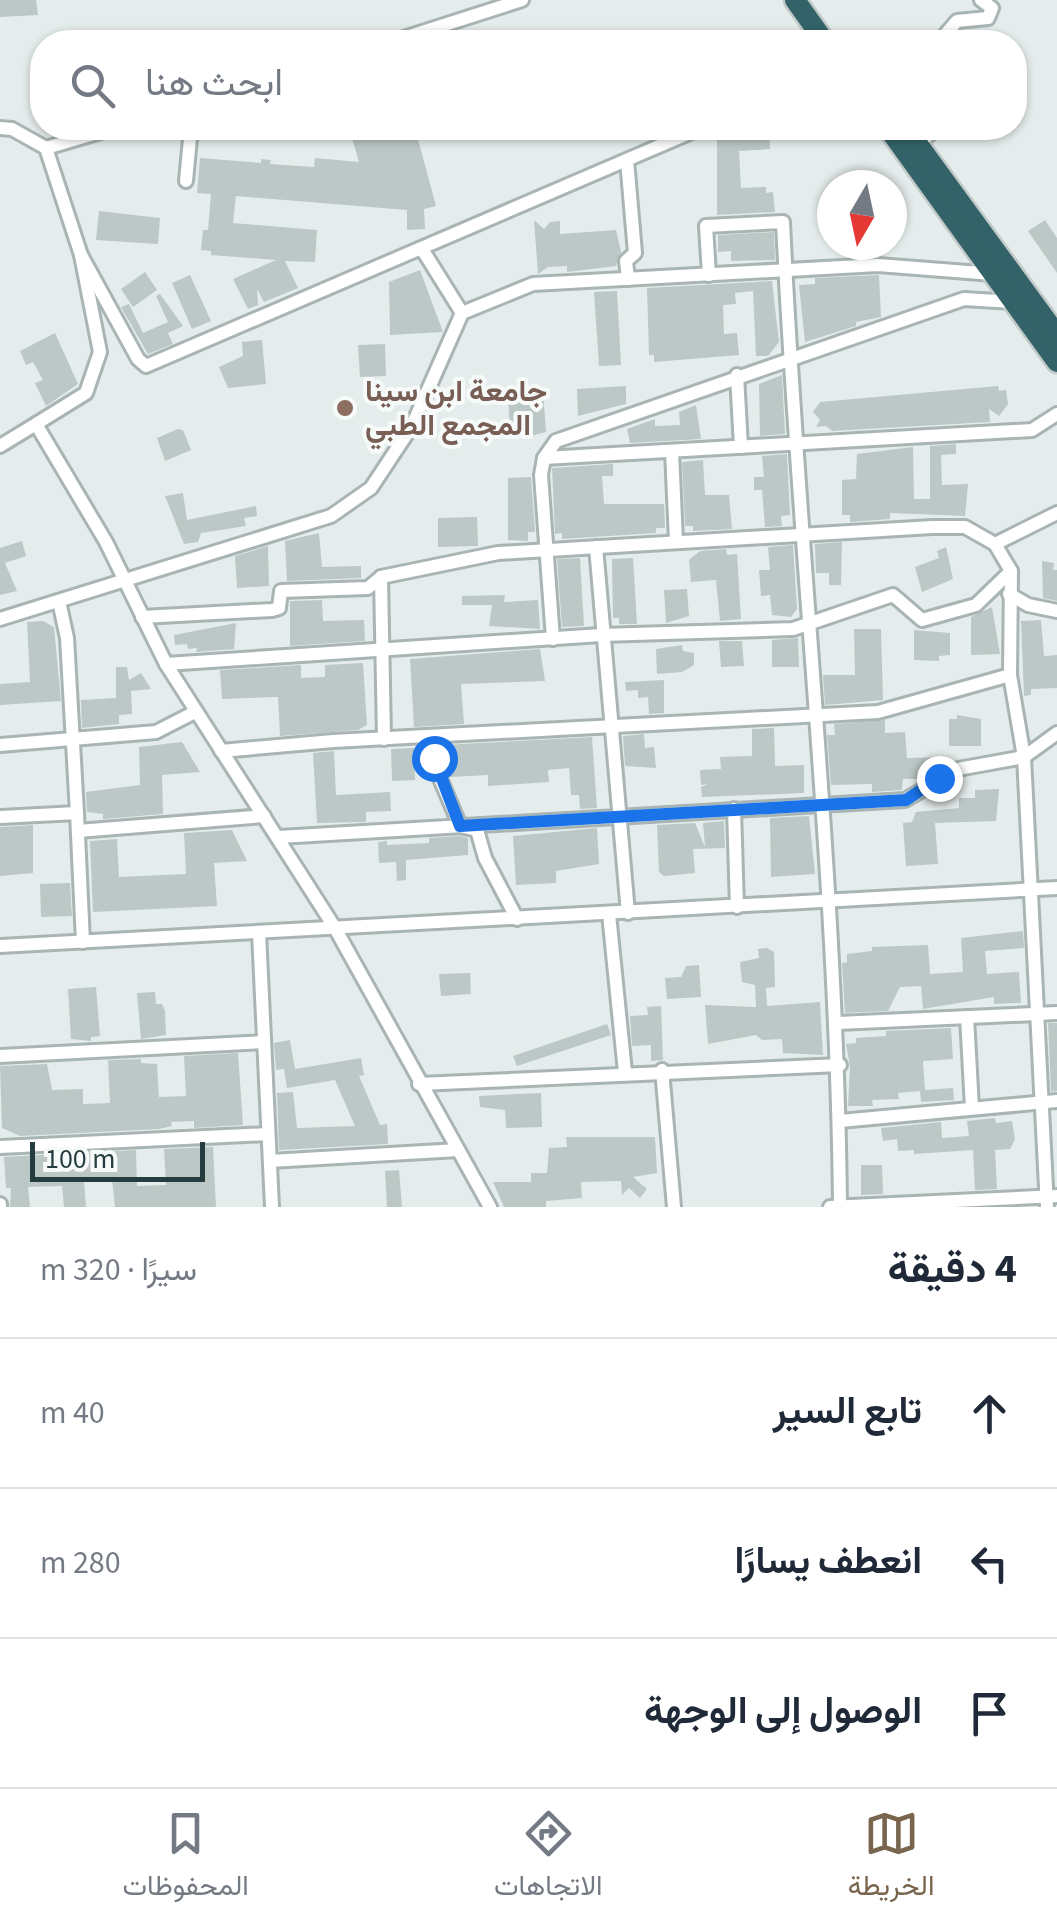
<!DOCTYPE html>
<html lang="ar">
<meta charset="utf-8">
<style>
:root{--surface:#fff;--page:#f2f2f3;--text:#1f2937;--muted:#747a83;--line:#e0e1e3;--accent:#79654d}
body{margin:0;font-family:"Source Sans 3",Vazirmatn,sans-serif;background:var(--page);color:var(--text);direction:rtl}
.compass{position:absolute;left:817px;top:170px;width:90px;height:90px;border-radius:50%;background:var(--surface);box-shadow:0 2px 8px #0004;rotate:189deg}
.scale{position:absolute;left:30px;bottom:25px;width:175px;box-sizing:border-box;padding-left:10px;border:5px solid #253d3e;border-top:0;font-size:28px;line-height:35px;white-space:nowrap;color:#253d3e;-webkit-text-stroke:8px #f6faf9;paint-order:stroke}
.stop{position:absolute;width:30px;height:30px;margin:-22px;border:8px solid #1a73e8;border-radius:50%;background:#fff}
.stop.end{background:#1a73e8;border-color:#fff;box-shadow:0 2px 10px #0008}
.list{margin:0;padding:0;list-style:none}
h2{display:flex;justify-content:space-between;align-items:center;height:130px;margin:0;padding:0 40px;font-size:42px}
h2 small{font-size:32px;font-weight:400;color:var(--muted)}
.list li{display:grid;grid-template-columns:65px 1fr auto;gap:30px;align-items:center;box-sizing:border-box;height:150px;padding:0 40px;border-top:2px solid var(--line)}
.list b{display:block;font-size:38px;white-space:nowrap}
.list em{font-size:32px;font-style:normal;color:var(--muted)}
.icon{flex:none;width:55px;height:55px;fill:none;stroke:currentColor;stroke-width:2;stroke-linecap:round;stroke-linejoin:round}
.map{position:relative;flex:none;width:1057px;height:1207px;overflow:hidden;direction:ltr}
.search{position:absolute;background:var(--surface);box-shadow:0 2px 8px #0004;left:30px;right:30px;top:30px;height:110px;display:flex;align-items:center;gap:25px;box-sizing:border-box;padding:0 35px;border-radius:40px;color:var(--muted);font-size:38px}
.sheet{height:580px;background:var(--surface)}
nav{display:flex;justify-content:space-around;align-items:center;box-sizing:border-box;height:140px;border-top:2px solid var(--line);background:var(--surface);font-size:28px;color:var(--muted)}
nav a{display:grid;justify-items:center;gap:5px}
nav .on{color:var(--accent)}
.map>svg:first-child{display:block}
.building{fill:#bbc8c6}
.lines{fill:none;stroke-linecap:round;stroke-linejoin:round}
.minor-casing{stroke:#a8b5b4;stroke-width:18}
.highway-casing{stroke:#c2c9c9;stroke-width:25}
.minor{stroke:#fff;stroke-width:12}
.highway{stroke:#336368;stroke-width:20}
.route{stroke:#1a73e8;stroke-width:12}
.education-dot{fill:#8d6e63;stroke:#f6faf9;stroke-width:4}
.labels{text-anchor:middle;stroke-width:8;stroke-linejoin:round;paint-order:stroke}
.education-label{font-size:30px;font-weight:bold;fill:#785e54;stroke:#f6faf9;text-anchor:start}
</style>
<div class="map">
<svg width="1057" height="1207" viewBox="0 0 1057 1207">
<rect width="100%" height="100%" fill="#e5edec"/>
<g class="building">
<path d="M0,0H36L38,15L0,17Z"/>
<path d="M349,128L416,132L436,206L424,209L425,229L407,230V210L236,196L233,223L317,230L315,262L285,261L298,288L264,302L257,289L258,305L248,309L233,279L276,260L211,255V251L201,250L203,230H208L211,194L197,193L200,158L261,163V159L271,160L270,164L314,167L315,158L359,162Z"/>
<path d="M749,128H769L770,149L739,151L741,188L766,187V193L773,192L775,212L717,215V139Z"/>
<path d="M99,211L160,218L158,244L96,240Z"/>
<path d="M534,220L544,229L550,222L560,221V234L616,230L621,252L616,266L567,272V266L548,267L538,274Z"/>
<path d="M1045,220L1057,238V273L1028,231Z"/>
<path d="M774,232L775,260L731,261V251L718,252V235Z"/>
<path d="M420,270L443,332L390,335L389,282Z"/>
<path d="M145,272L157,290L133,307L121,289Z"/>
<path d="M190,275L211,321L192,329L172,283Z"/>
<path d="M879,275L881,317L856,322V326L805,342L799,285L815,284V278Z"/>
<path d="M772,281L779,342L768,356H756L753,291L735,293L736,304L723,305L724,334L737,333L739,355L654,362V355H649L647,288Z"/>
<path d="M617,291L621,365L599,366L594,292Z"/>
<path d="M160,294L183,326L168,333L173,344L148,354L121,307L129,304L143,333L168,322L156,296Z"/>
<path d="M55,333L78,384L46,406L35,383L43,380L33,362L26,365L20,351Z"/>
<path d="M262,340L266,384L228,388L219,367L243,356L242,342Z"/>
<path d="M385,344L386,376L360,377L358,345Z"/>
<path d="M782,375L785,434L760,436L759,384Z"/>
<path d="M626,386V404L578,416L577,389Z"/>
<path d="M998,386L999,391L1006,390L1008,404L999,416L989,409L990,422L832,431L826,426L816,427L820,420L813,412L820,402Z"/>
<path d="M543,391L546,432L527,437V431L510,432L508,393Z"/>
<path d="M696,405L701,439L630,443L627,429L655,419V426L680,425L679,412Z"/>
<path d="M178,429L183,430L191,450L165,461L157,438Z"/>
<path d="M956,444V454L941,455L942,485L968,484L965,516L890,513V519L850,522V515H842V480L856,479L857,454L913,447L914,499H930V446Z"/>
<path d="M787,454L790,515L781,516L782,526L765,527L762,490H754V477H764L762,456Z"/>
<path d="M703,460L705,495H729L732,529L693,531V526H685L682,462Z"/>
<path d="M613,464V476H602L604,504H664L665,528H656V533L562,539V533L555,534L552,468Z"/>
<path d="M531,477L535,532H528V541L508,540V478Z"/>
<path d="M183,493L187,520L256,506L257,516L244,518L246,526L201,533L198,542L184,544L165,496Z"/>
<path d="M477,517L478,546L438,547V518Z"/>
<path d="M319,533L322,567L361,566V578L287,581L285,541Z"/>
<path d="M22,541L26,556L5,563L17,591L0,595V548Z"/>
<path d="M842,542L841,585H829V573H816L815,544Z"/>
<path d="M793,545L797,609L791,617L772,615L770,595L761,596L759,570H770L768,547Z"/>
<path d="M268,546L269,586L237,588L235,556Z"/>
<path d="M946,547L953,579L922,592L915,567L939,558L937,551Z"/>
<path d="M726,549L727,555L737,554L741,619L720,621L716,580L691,582L689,560L700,551Z"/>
<path d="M580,558L584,626L562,627L557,559Z"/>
<path d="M633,558L637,624H619V618H613L612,559Z"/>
<path d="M1042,561L1054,563L1053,570H1057V601L1043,598Z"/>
<path d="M687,589L689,616L666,623L664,590Z"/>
<path d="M505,595L504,602L538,600L540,629L489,626L492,605H462V596Z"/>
<path d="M322,600L323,621L364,620L365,641L290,646V601Z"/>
<path d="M992,607L1000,654L971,655V617Z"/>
<path d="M1041,620L1044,656L1057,655V688L1031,689V695L1024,696L1021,621Z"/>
<path d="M43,621L54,627L61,701L0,705V684L30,682L27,622Z"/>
<path d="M236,623L234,649L196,652L197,648L188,649L187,644L175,645L174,635Z"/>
<path d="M854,629H881L883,700L825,705L823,675H855Z"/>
<path d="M914,630L950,633V655L939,656V661L914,660Z"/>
<path d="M798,638L799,667H772V640Z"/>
<path d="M719,641H742L744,666L721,667Z"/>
<path d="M682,645L683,651L694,653V665L682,672L657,674L656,649Z"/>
<path d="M540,649L545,681L461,684L464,724L414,727L410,659Z"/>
<path d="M363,663L367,725L358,730L280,736L278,697L222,699L220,670L301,665V678L325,677V665Z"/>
<path d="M116,667H127L129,680L141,673L151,689L131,691L132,714L119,715V724L82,728L81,700L116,698Z"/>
<path d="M664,680V713L649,714L648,697L638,698V690L626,691L625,682Z"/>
<path d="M957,715L981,719V746H949V719H957Z"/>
<path d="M885,720V733L905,732L907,758L943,757V766L918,770V779H903L902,790L872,792V784L831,785L827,735H835L834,724Z"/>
<path d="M774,728L775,766L804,765V793L702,797L701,787L708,784L701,785L700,770L721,769L720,757L752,756V729Z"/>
<path d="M644,734L645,748L654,747L656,768L625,766L623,736Z"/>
<path d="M592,737L597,808L580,809L579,795H571L569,768L548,770L549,782L488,786V775L450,777L443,745Z"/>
<path d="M182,742L200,772L162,775L163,814L103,819V814L87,812L86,792L140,785L139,747Z"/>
<path d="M414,748L415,780L392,781L391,749Z"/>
<path d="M334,751L336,795L390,792L391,811L366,812V822L317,823L313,753Z"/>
<path d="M999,789L996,821L935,823L938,864L906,866L903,823L912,822L916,812L959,808V798H975V790Z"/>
<path d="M809,816L815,874L771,877L770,818Z"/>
<path d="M724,821L725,848L693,849L695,873L664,876L659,872L657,825L695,823L705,847L703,823Z"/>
<path d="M33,825V873L0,876V827Z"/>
<path d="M597,828L599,864L556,871V883L516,885L513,836Z"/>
<path d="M232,830L247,861L214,863L217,906L93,912L90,841L117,839L119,877L186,874L184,833Z"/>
<path d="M460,836L468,838V855L406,860V880L397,881L396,862L379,863L378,842L387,841V845L429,843V838Z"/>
<path d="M70,883L72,916L41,917L40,884Z"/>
<path d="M1023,931L1024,948L985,951L987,974L1019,972L1021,1003L994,1004V997L923,1009L921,986L900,987L888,1011L845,1013L842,963L847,962V954L872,951V947L928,945L930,974L963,972L961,938Z"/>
<path d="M767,948L774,952L775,987L766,988L767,1006L820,1002L823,1055L783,1053L782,1039L762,1040L756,1035L708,1044L705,1005L756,1007L755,985L742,982L740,962L759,958L758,949Z"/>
<path d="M699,965L701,997L667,999L665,978L681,977L686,966Z"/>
<path d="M470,973L471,994L441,996L439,974Z"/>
<path d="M96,987L100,1036L91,1037V1041L71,1039L68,989Z"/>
<path d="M155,992L156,1004H162L165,1011L166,1035L141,1039L137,993Z"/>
<path d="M661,1006L663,1060L651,1061V1045L632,1046L630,1016L648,1015L647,1007Z"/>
<path d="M1048,1023H1057V1091L1051,1092Z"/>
<path d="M607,1024L611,1035L517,1066L513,1056Z"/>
<path d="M951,1028L953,1059L923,1061L925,1090L953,1088L954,1100L921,1102L920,1091L898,1093L899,1099L872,1100L873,1106H848L850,1066L846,1044L856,1043V1038L886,1036V1031Z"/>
<path d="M290,1040L295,1069L361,1058L364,1075L359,1076L380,1125L387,1124L388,1144L279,1150L277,1093L293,1092L297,1128L355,1126L335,1080L287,1088L284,1069L276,1070L274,1043Z"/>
<path d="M238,1053L243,1125L194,1128V1121L171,1122L172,1126L159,1129L20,1136L2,1128L0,1066L47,1064L52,1090L83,1089V1104L110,1103L108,1060L141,1059V1063L157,1064L159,1097L186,1096L184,1056Z"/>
<path d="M541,1093L542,1127L506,1128L505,1110L480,1107L479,1096Z"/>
<path d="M995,1118L996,1123L1012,1121L1015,1139L1010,1149L995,1150L997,1189L975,1190L973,1150L914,1154V1150L898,1151L897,1139L883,1141L881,1128L941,1122L942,1138L969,1136L967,1121Z"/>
<path d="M566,1137H655L657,1173L633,1177L647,1189L640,1198L629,1188L622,1195L621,1181L581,1182L582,1198L546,1201V1207H504L493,1182H531V1173H547L549,1148L567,1147Z"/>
<path d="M213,1147L216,1207H115L112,1180L84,1182L86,1207H64L62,1186L28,1187L30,1207H10L11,1188H6L4,1157L136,1150L137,1186L166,1185L164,1149Z"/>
<path d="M861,1165H882L883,1194L861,1195Z"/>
<path d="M399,1170L402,1207H387L385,1171Z"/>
</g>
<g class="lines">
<defs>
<g id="minor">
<path d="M391,42L522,0"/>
<path d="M939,42L957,21L988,18L992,8L981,0"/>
<path d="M0,128L12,129L46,148L81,255L138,359L146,366L701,128"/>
<path d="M918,143L938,128"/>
<path d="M46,148L114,128"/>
<path d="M627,160L635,253L626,261L628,279"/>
<path d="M186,181L191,128"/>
<path d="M81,255L100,352L86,393L36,424L106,542L166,664L335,928L490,1207"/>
<path d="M709,275L706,226L783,222C798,551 837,878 840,1207"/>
<path d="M462,313L533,284L878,265L993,274"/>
<path d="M737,375L741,447"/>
<path d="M0,446L36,424"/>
<path d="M672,451L676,541"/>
<path d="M544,458L1032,430L1057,414"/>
<path d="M995,544L1011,571L1010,675L1024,757L1047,1207"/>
<path d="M596,547L628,913"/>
<path d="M381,577L384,739"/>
<path d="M1009,594L1028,605L1057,611"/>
<path d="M59,601L67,638L77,813"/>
<path d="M142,617L272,610L279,608L281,591L368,588L381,577L498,553L932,527H965L995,544L1057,513"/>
<path d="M0,619L331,516L371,488L412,426L462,313L422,249"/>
<path d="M553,639L541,475L544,458L556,441L964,299L1013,302"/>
<path d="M166,664L601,635L793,629L893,595L922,620L976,605L1011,571"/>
<path d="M431,739L439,776L460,826L477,830L485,858L517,919"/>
<path d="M0,745L156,732L195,712"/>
<path d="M221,751L333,741L878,712L1010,675"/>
<path d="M734,809L737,907"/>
<path d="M0,817L77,813L83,942"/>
<path d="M78,831L264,816"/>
<path d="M279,837L905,800L958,769L1024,757L1057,733"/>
<path d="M609,914L625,1072"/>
<path d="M259,933L272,1207"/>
<path d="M0,946L1057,888"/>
<path d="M967,1017L972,1108"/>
<path d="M838,1023L1057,1013"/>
<path d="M0,1056L264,1042"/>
<path d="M662,1070L674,1207"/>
<path d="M419,1084L840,1065"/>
<path d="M840,1121L1057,1101"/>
<path d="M0,1147L268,1134"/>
<path d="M270,1161L458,1150"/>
<path d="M0,1204V1207"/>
<path d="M830,1207L1057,1196"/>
</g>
<g id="highway">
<path d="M795,0L825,42"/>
<path d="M888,128L1057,362"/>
<path d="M906,128L1057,335"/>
</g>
</defs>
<use href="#minor" class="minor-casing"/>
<use href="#highway" class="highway-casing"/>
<use href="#minor" class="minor"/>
<use href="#highway" class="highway"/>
</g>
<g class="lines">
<path class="route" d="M434,758L460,826L906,800L939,778"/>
</g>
<circle class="education-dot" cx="345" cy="408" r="10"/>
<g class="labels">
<g class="education-label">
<text x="365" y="401">جامعة ابن سينا<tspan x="365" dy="34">المجمع الطبي</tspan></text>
</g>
</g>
</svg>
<svg class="compass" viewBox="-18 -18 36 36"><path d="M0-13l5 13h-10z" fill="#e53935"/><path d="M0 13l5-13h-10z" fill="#747a83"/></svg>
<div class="scale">100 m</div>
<div class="stop" style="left:434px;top:758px"></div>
<div class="stop end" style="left:939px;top:778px"></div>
<div class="search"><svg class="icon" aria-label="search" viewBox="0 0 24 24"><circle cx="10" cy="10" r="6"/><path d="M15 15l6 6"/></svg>ابحث هنا</div>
</div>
<section class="sheet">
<h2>4 دقيقة<small>سيرًا · 320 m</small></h2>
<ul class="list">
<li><svg class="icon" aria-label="ahead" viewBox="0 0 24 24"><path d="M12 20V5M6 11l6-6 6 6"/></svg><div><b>تابع السير</b></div><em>40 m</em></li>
<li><svg class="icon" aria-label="left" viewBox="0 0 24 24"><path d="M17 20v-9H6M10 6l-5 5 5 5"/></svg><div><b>انعطف يسارًا</b></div><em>280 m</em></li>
<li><svg class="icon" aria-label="arrive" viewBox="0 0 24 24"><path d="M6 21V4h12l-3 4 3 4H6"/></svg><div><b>الوصول إلى الوجهة</b></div></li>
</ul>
</section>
<nav>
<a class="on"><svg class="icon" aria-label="map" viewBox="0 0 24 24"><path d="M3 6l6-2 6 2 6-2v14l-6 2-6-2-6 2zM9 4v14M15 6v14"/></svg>الخريطة</a>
<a><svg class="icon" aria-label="directions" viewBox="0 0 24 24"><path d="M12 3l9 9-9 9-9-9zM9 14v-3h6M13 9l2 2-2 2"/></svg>الاتجاهات</a>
<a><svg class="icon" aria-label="saved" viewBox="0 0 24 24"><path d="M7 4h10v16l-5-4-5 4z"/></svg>المحفوظات</a>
</nav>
